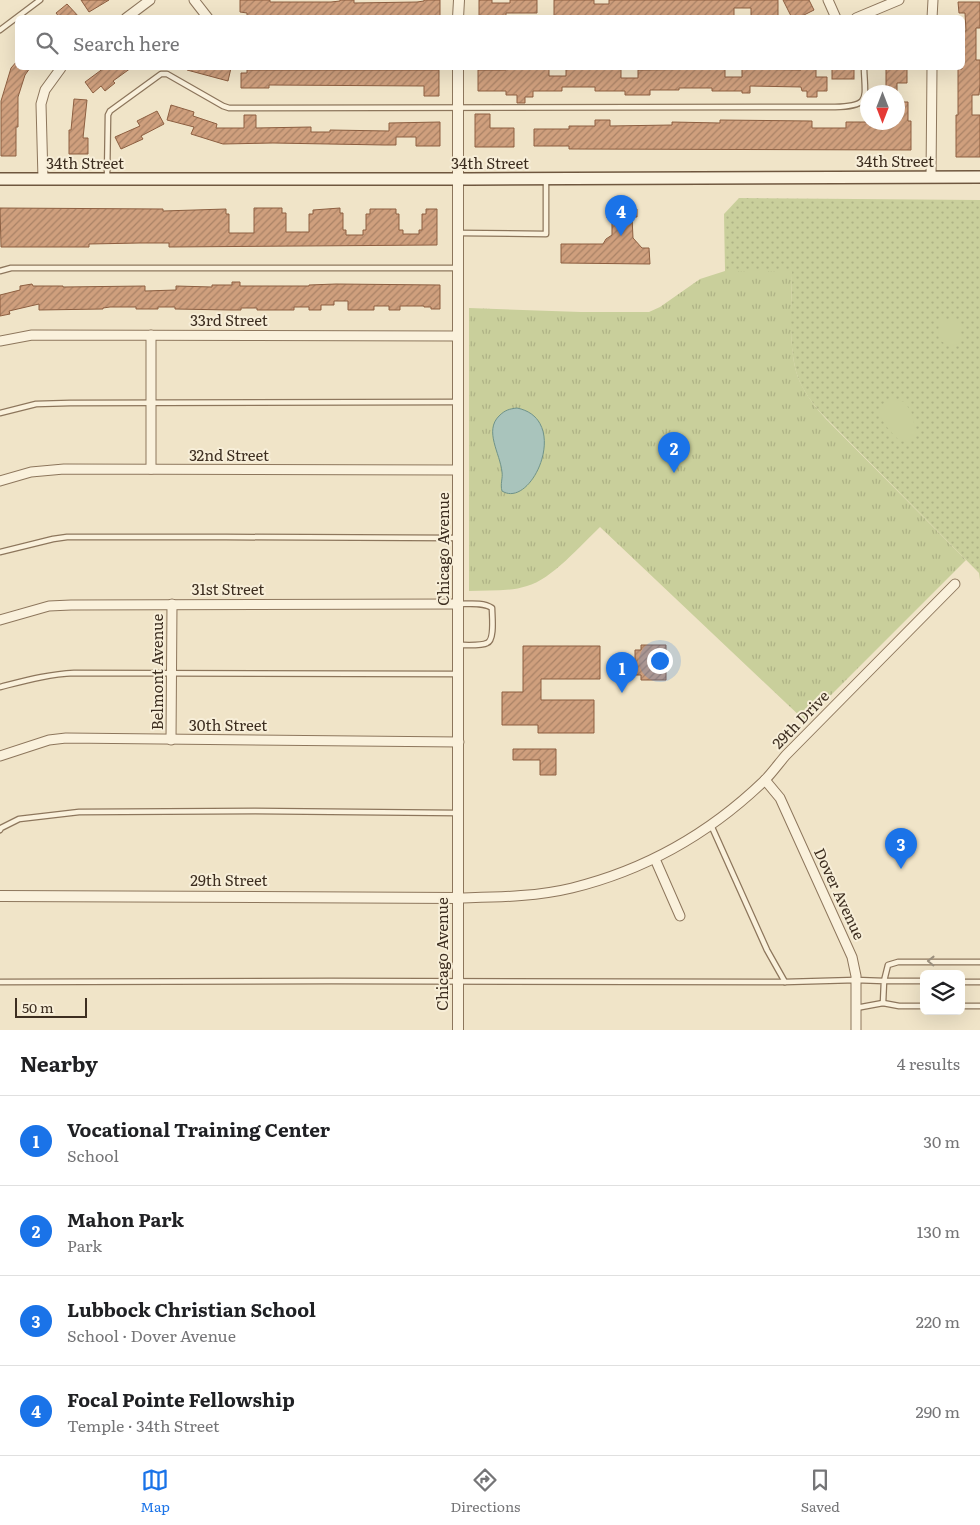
<!DOCTYPE html>
<meta charset="utf-8">
<style>
:root{--surface:#fff;--page:#f6f6f6;--text:#202124;--muted:#757577;--line:#e0e0e0;--accent:#1a73e8}
body{margin:0;font-family:Literata,serif;background:var(--page);color:var(--text)}
.controls{position:absolute;right:15px;bottom:15px;display:grid;overflow:hidden;border-radius:8px;box-shadow:0 5px 20px #0002}
.controls button{width:45px;height:45px;display:grid;place-items:center;padding:0;border:0;border-bottom:1px solid var(--line);background:var(--surface);color:var(--text);font:25px sans-serif}
.compass{position:absolute;left:860px;top:85px;width:45px;height:45px;border-radius:50%;background:var(--surface);box-shadow:0 5px 20px #0002;rotate:180deg}
.scale{position:absolute;left:15px;bottom:12px;width:72px;box-sizing:border-box;padding-left:5px;border:2px solid #3d2e20;border-top:0;font-size:14px;line-height:18px;white-space:nowrap;color:#3d2e20;-webkit-text-stroke:4px #f7eed8;paint-order:stroke}
.you{position:absolute;left:659px;top:660px;width:18px;height:18px;margin:-12px;border:4px solid #fff;border-radius:50%;background:#1a73e8;box-shadow:0 0 0 8px #1a73e833}
.badge{display:grid;place-items:center;width:32px;height:32px;border-radius:50%;background:var(--accent);color:#fff;font-size:16px;font-weight:700}
.pin{position:absolute;translate:-50% -41px;filter:drop-shadow(0 1px 2px #0008)}
.pin::after{content:'';position:absolute;top:26px;width:18px;height:15px;background:inherit;clip-path:polygon(0 0,100% 0,50% 100%)}
.list{margin:0;padding:0;list-style:none}
h2{display:flex;justify-content:space-between;align-items:center;height:65px;margin:0;padding:0 20px;font-size:21px}
h2 small{font-size:16px;font-weight:400;color:var(--muted)}
.list li{display:grid;grid-template-columns:32px 1fr auto;gap:15px;align-items:center;box-sizing:border-box;height:90px;padding:0 20px;border-top:1px solid var(--line)}
.list b{display:block;font-size:19px;white-space:nowrap}
.list p{margin:0;font-size:16px;white-space:nowrap;color:var(--muted)}
.list em{font-size:16px;font-style:normal;color:var(--muted)}
.icon{flex:none;width:28px;height:28px;fill:none;stroke:currentColor;stroke-width:2;stroke-linecap:round;stroke-linejoin:round}
.map{position:relative;flex:none;width:980px;height:1030px;overflow:hidden}
.search{position:absolute;background:var(--surface);box-shadow:0 5px 20px #0002;left:15px;right:15px;top:15px;height:55px;display:flex;align-items:center;gap:12px;box-sizing:border-box;padding:0 18px;border-radius:8px;color:var(--muted);font-size:19px}
.sheet{height:425px;background:var(--surface)}
nav{display:flex;justify-content:space-around;align-items:center;box-sizing:border-box;height:70px;border-top:1px solid var(--line);background:var(--surface);font-size:14px;color:var(--muted)}
nav a{display:grid;justify-items:center;gap:2px}
nav .on{color:var(--accent)}
.map>svg:first-child{display:block}
.grass{fill:url(#grass-dots)}
.park{fill:url(#park-tufts)}
.pitch{fill:#c9cf9b}
.water{fill:#a9c4bc;stroke:#6f938a}
.building{fill:url(#building-hatch);stroke:#8d5f41}
.lines{fill:none;stroke-linecap:round;stroke-linejoin:round}
.service-casing{stroke:#8d765c;stroke-width:7}
.minor-casing{stroke:#8d765c;stroke-width:11}
.tertiary-casing{stroke:#8d765c;stroke-width:12}
.secondary-casing{stroke:#6f573f;stroke-width:14}
.service{stroke:#faf1dc;stroke-width:4.5}
.minor{stroke:#faf1dc;stroke-width:9}
.tertiary{stroke:#faf1dc;stroke-width:10}
.secondary{stroke:#faf1dc;stroke-width:11}
.oneway{stroke:#9c907e}
.labels{text-anchor:middle;stroke-width:4;stroke-linejoin:round;paint-order:stroke}
.street-label{font-size:15px;fill:#3d2e20;stroke:#f7eed8}
</style>
<div class="map">
<svg width="980" height="1030" viewBox="0 0 980 1030">
<defs>
<pattern id="grass-dots" width="8" height="8" patternUnits="userSpaceOnUse" patternTransform="scale(1.25)"><rect width="8" height="8" fill="#c9cf9b"/><path d="M2 2h.1M6 6h.1" fill="none" stroke="#aeb285" stroke-width="1.8" stroke-linecap="round"/></pattern>
<pattern id="park-tufts" width="24" height="20" patternUnits="userSpaceOnUse" patternTransform="scale(1.25)"><rect width="24" height="20" fill="#c9cf9b"/><path d="M3 7l-1-3M5 7V3M7 7l1-3M15 17l-1-3M17 17v-4M19 17l1-3" fill="none" stroke="#aeb285"/></pattern>
<pattern id="building-hatch" width="6" height="6" patternUnits="userSpaceOnUse" patternTransform="scale(1.25)"><rect width="6" height="6" fill="#cf9f7d"/><path d="M-1 1l2-2M0 6l6-6M5 7l2-2" fill="none" stroke="#a98266"/></pattern>
</defs>
<rect width="100%" height="100%" fill="#f0e4c8"/>
<path class="grass" d="M739,198L980,200V580L979,573L821,413C813,404 804,392 799,380C787,350 792,303 792,271H725L724,214Z"/>
<path class="park" d="M725,271H792C792,302 787,354 800,382C806,395 816,408 826,419L966,560L805,721L600,527C582,544 551,580 527,586C509,592 488,590 469,591V308L581,312H649L660,307L700,279Z"/>
<g class="pitch">
<path d="M943,319H953L959,323V343C952,348 944,344 939,339L938,332L940,320Z"/>
<path d="M894,399L904,402L911,411L916,431L915,436L909,442L900,441C889,430 864,406 894,399Z"/>
</g>
<path class="water" d="M517,408C572,419 532,510 502,491C500,484 503,478 502,472C500,453 484,431 499,416C505,410 509,409 517,408Z"/>
<g class="building">
<path d="M81,0H109L89,12Z"/>
<path d="M240,0H270V2H331L340,1V0H354V3L417,2L424,1V0H440V17L274,18V16H247V13L240,12Z"/>
<path d="M479,0H492V3H510V0H537V13H506V18H479Z"/>
<path d="M554,0H594V4H609V0H778V18H751V8H734V16H717V18L625,16V18H554Z"/>
<path d="M783,0H809L814,10L798,18H792Z"/>
<path d="M958,2H980V28H976V60H980V85L979,95H972V115H980V157H956V115H958V69H962V31H966L965,13H959Z"/>
<path d="M67,4L80,18H60L56,13Z"/>
<path d="M18,60V68H30L25,75L18,97V127H16V156H1V101L11,68Z"/>
<path d="M104,68H131L113,81L115,83L105,91L101,86L93,93L85,82Z"/>
<path d="M187,68H231L228,81L187,70Z"/>
<path d="M506,68H533V69H549V76H566V69H581V68H592V69H621V78H638V70L725,69V77H742V69L801,70V69L816,68V77H827V91H817V97H807V91H802L801,87L750,86V93H742V91H712V88H679V90H650V95H625V91H595V87H562V91H533V97H525V103H517V95H506V91H478V70H506Z"/>
<rect x="832" y="68" width="22" height="11"/>
<path d="M886,68H907V83H897V92H886Z"/>
<path d="M247,70H439V96H424V86L269,85V88H241V73H247Z"/>
<path d="M74,99L87,100L83,138H88V154H69V130H71Z"/>
<path d="M898,102H908V121H911V150L569,149V146H534V129H569V126H595V120H610V126L672,125V122L720,123V120L812,121V128H846V122H898Z"/>
<path d="M171,105L194,112L193,116L217,124L216,128H244V115H256V128L311,127V132H330V130L389,131V123L440,122V146H416V137H396V145H384L273,143L223,144L191,134L194,127L167,120Z"/>
<path d="M157,111L164,124L141,136L143,139L121,149L115,137L140,126L137,121Z"/>
<path d="M475,114H490V128H514V147H475Z"/>
<path d="M0,208L163,209V211L226,209V214H229V233H254V208H282V213H286V232H309V214H313V210L340,208V213H343V230H346V235H363V230H366V214H370V209H396V214H399V230H403V234H419V230H422V214H426V209H437V245L169,247V243H140L89,244V247H1Z"/>
<path d="M607,209H637V217H632L633,238L642,248H649L650,264L561,263V244H603L606,239L612,235V217L607,218Z"/>
<path d="M232,282H240V286H309V285L336,284L440,285V309H431V307H424V306H400V310H389V306H374V310H348V301H334V305H321V310H309V307H294V310H257V308H241V310H230L175,309V307H158V309H136V307H110L103,308V309L39,310V304L9,311L10,314L0,316V295L20,290V286L32,284L33,286H63V287L145,286V291L176,290V286L212,287V285H232Z"/>
<path d="M641,645H666V680H641V675H635V650H641Z"/>
<path d="M523,646H600V679H541V700H594V733H538V725H502V692H523Z"/>
<path d="M513,749H556V775H540V760H513Z"/>
</g>
<g class="lines">
<defs>
<g id="service">
<path d="M0,30L40,0"/>
<path d="M107,178L108,115L110,111L161,74H167L223,106L229,108L835,107C871,106 865,99 864,68"/>
<path d="M459,233L546,234V180"/>
<path d="M0,271L11,268H457"/>
<path d="M0,413L36,404L70,403L457,402"/>
<path d="M0,552L53,539L67,537H226L457,538"/>
<path d="M459,645C466,645 482,646 487,643C495,640 492,616 492,608C483,602 469,604 459,604"/>
<path d="M0,687C24,681 49,674 74,673L457,674"/>
<path d="M711,825L767,950L785,982"/>
<path d="M0,830L1,828L19,819L79,812L255,811L457,813"/>
<path d="M924,981H884L888,965L898,962H980"/>
<path d="M0,982L331,981L785,982L856,980L884,981L883,1003"/>
<path d="M961,982H980"/>
<path d="M961,1006H980"/>
<path d="M856,1008L883,1003L899,1006H924"/>
</g>
<g id="minor">
<path d="M194,0L208,18"/>
<path d="M828,0L836,18"/>
<path d="M126,18L150,0"/>
<path d="M856,18L899,0"/>
<path d="M932,18L933,0"/>
<path d="M931,177L932,68"/>
<path d="M43,179L41,104L45,90L61,68"/>
<path d="M151,335V469"/>
<path d="M0,341L32,335L458,336"/>
<path d="M0,481L31,472L64,469L458,470"/>
<path d="M0,620L49,606L71,605L459,604"/>
<path d="M171,740L172,604"/>
<path d="M0,756L49,740L66,738L459,742"/>
<path d="M765,780L780,798L852,957L856,976V1030"/>
<path d="M655,859L680,916"/>
<path d="M458,898C496,897 535,897 572,888C645,870 710,833 764,781C772,773 779,763 786,755L955,584"/>
</g>
<g id="tertiary">
<path d="M458,18L459,0"/>
<path d="M0,896L458,898"/>
<path d="M458,1030V68"/>
</g>
<path id="secondary" d="M0,179H471L980,177"/>
</defs>
<use href="#service" class="service-casing"/>
<use href="#minor" class="minor-casing"/>
<use href="#tertiary" class="tertiary-casing"/>
<use href="#secondary" class="secondary-casing"/>
<use href="#service" class="service"/>
<use href="#minor" class="minor"/>
<use href="#tertiary" class="tertiary"/>
<use href="#secondary" class="secondary"/>
</g>
<defs><path id="oneway-chevron" d="M-2-3.5L2.5 0L-2 3.5" fill="none" stroke-width="1.6" stroke-linecap="round" stroke-linejoin="round" transform="scale(1.25)"/></defs>
<use class="oneway" href="#oneway-chevron" transform="translate(931 961) rotate(-179)"/>
<g class="labels">
<g class="street-label">
<text x="895" y="167">34th Street</text>
<text x="85" y="169">34th Street</text>
<text x="490" y="169">34th Street</text>
<text x="229" y="326">33rd Street</text>
<text x="229" y="461">32nd Street</text>
<text transform="translate(444 549) rotate(-90)" y="5">Chicago Avenue</text>
<text x="228" y="595">31st Street</text>
<text transform="translate(158 672) rotate(-90)" y="5">Belmont Avenue</text>
<text transform="translate(801 720) rotate(-46)" y="5">29th Drive</text>
<text x="228" y="731">30th Street</text>
<text x="229" y="886">29th Street</text>
<text transform="translate(839 894) rotate(65)" y="5">Dover Avenue</text>
<text transform="translate(443 954) rotate(-90)" y="5">Chicago Avenue</text>
</g>
</g>
</svg>
<div class="controls">
<button><svg class="icon" aria-label="layers" viewBox="0 0 24 24"><path d="M12 4l9 5-9 5-9-5zM3 14l9 5 9-5"/></svg></button>
</div>
<svg class="compass" viewBox="-18 -18 36 36"><path d="M0-13l5 13h-10z" fill="#e53935"/><path d="M0 13l5-13h-10z" fill="#757577"/></svg>
<div class="scale">50 m</div>
<div class="you"></div>
<div class="pin badge" style="left:622px;top:693px">1</div>
<div class="pin badge" style="left:674px;top:473px">2</div>
<div class="pin badge" style="left:901px;top:869px">3</div>
<div class="pin badge" style="left:621px;top:236px">4</div>
<div class="search"><svg class="icon" aria-label="search" viewBox="0 0 24 24"><circle cx="10" cy="10" r="6"/><path d="M15 15l6 6"/></svg>Search here</div>
</div>
<section class="sheet">
<h2>Nearby<small>4 results</small></h2>
<ul class="list">
<li><span class="badge">1</span><div><b>Vocational Training Center</b><p>School</p></div><em>30 m</em></li>
<li><span class="badge">2</span><div><b>Mahon Park</b><p>Park</p></div><em>130 m</em></li>
<li><span class="badge">3</span><div><b>Lubbock Christian School</b><p>School · Dover Avenue</p></div><em>220 m</em></li>
<li><span class="badge">4</span><div><b>Focal Pointe Fellowship</b><p>Temple · 34th Street</p></div><em>290 m</em></li>
</ul>
</section>
<nav>
<a class="on"><svg class="icon" aria-label="map" viewBox="0 0 24 24"><path d="M3 6l6-2 6 2 6-2v14l-6 2-6-2-6 2zM9 4v14M15 6v14"/></svg>Map</a>
<a><svg class="icon" aria-label="directions" viewBox="0 0 24 24"><path d="M12 3l9 9-9 9-9-9zM9 14v-3h6M13 9l2 2-2 2"/></svg>Directions</a>
<a><svg class="icon" aria-label="saved" viewBox="0 0 24 24"><path d="M7 4h10v16l-5-4-5 4z"/></svg>Saved</a>
</nav>
